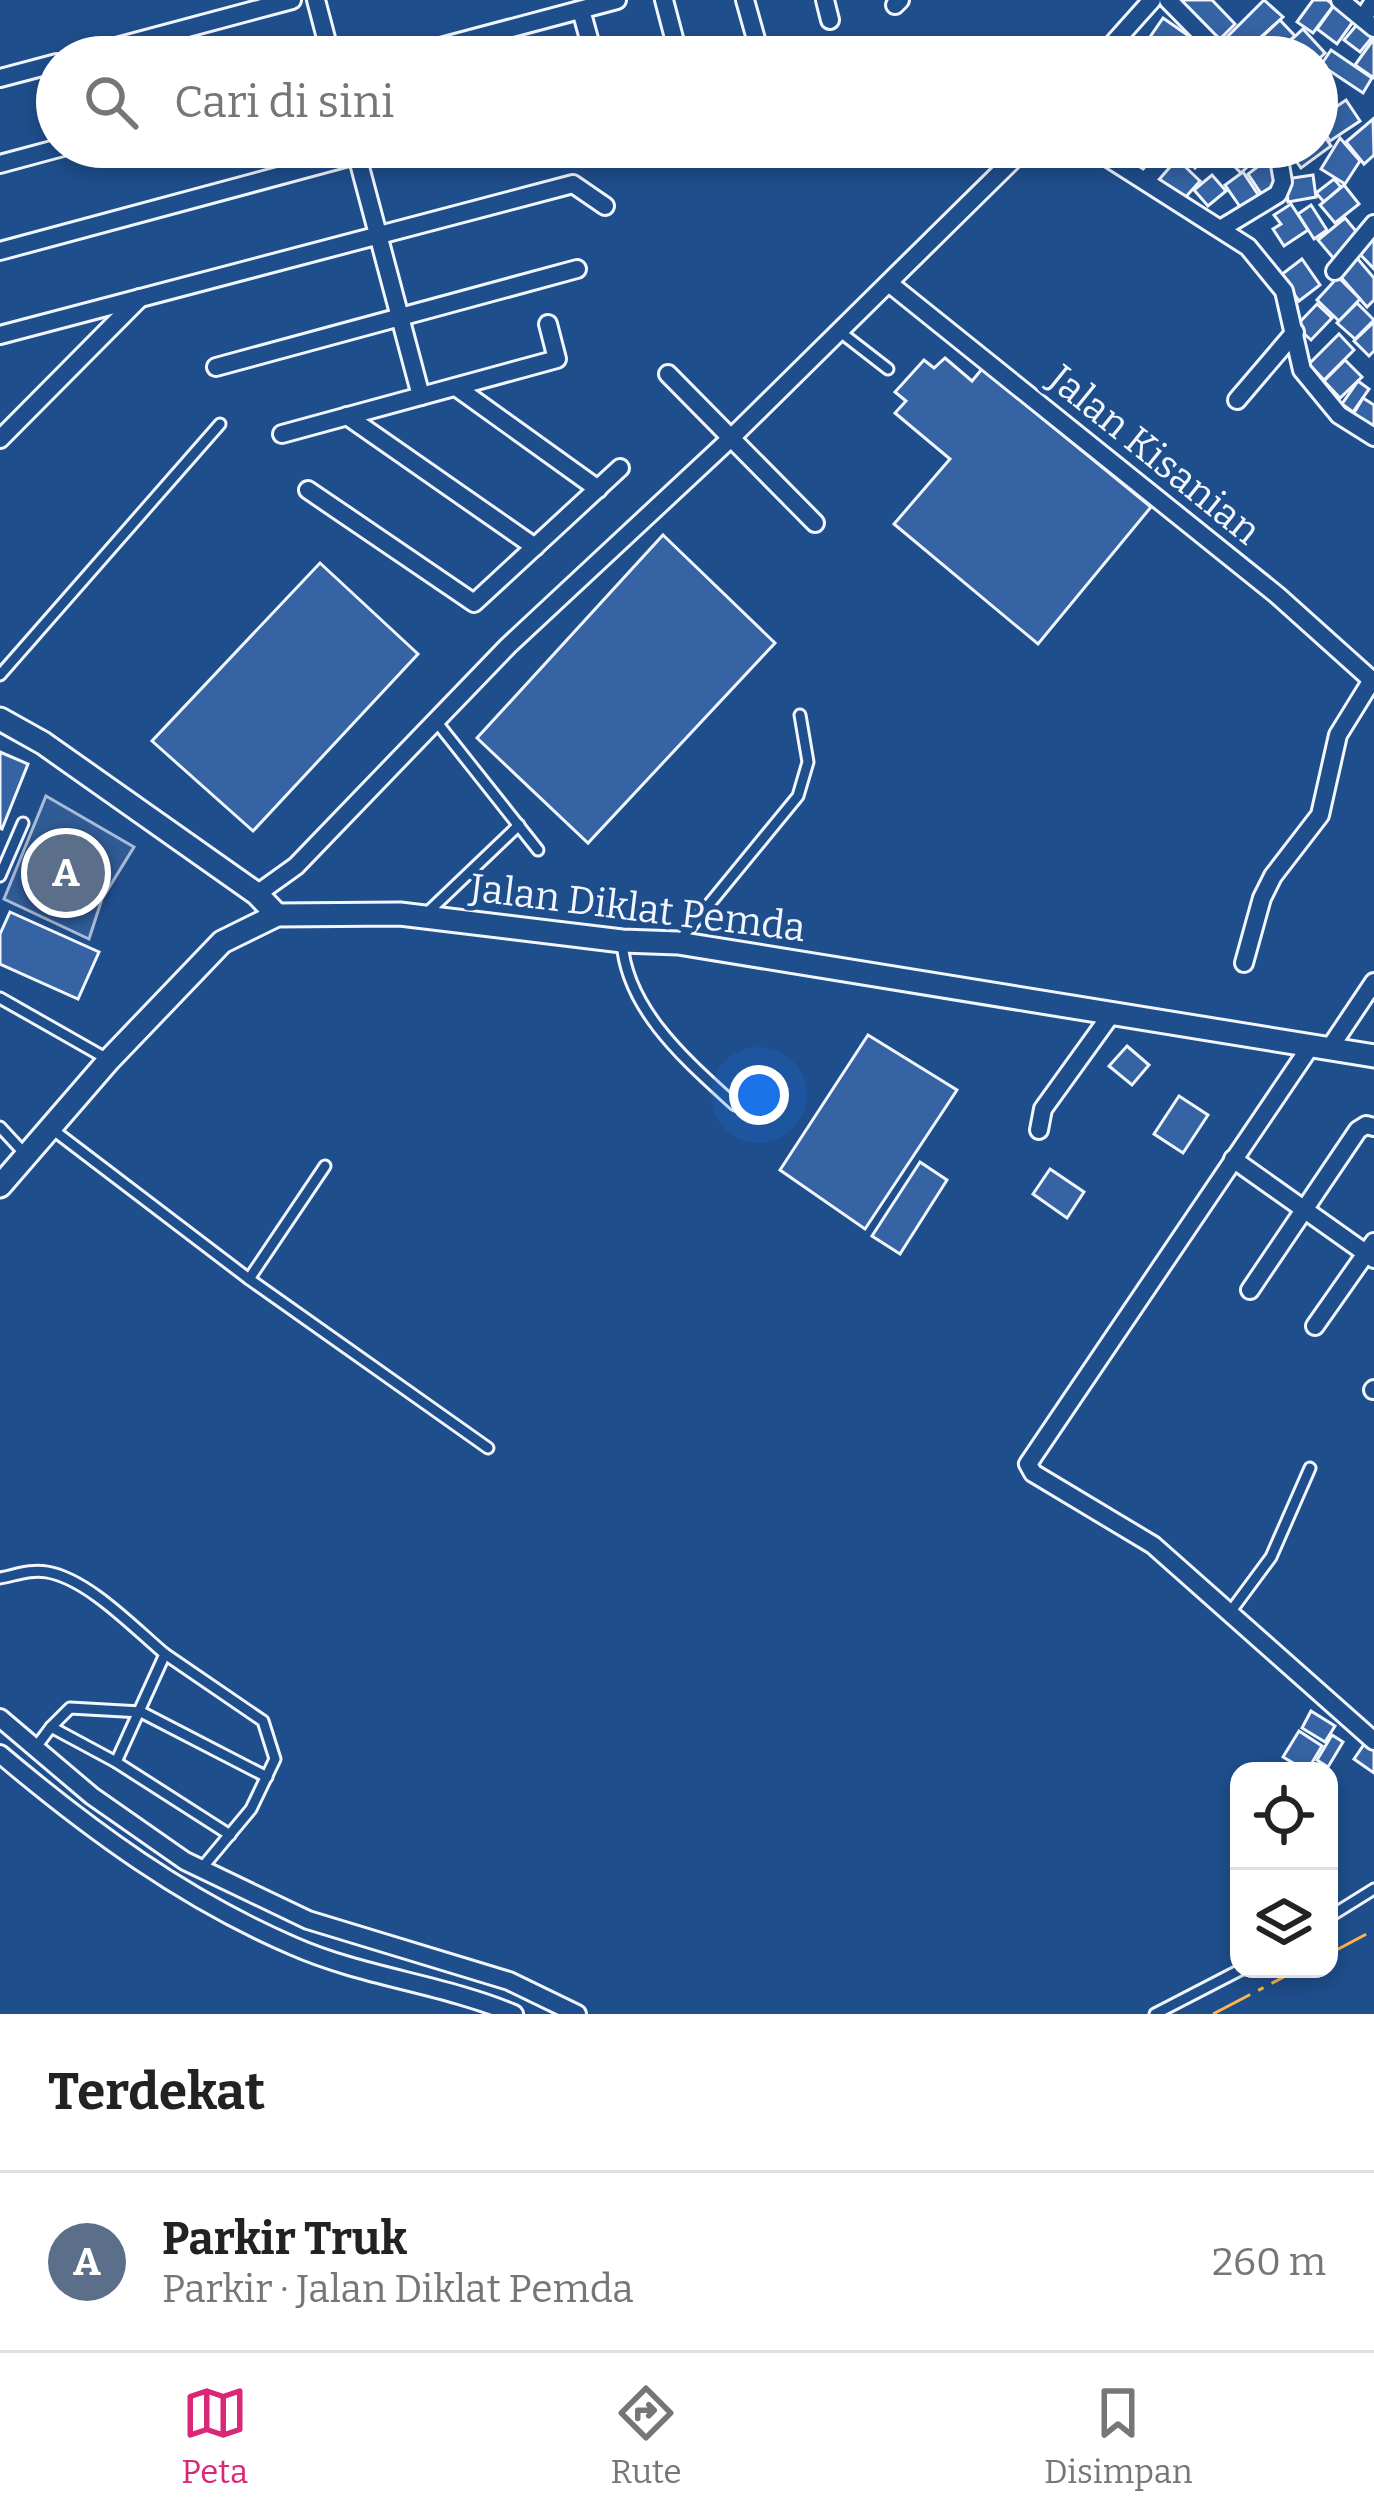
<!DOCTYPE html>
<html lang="id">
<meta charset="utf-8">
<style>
:root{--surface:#fff;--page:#f6f6f6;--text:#222;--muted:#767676;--line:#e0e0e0;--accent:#db2777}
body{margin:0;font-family:Bitter,serif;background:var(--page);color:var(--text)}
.controls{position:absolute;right:36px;bottom:36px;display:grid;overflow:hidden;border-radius:24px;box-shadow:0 6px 18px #0003}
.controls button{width:108px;height:108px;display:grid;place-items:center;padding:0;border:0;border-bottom:3px solid var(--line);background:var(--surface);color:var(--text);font:60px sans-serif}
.you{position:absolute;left:759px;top:1095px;width:42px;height:42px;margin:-30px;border:9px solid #fff;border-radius:50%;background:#1a73e8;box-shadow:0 0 0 18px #1a73e833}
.badge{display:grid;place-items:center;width:78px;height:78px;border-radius:50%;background:var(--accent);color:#fff;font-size:39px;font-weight:700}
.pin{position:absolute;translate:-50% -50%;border:6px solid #fff;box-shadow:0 3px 12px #0006}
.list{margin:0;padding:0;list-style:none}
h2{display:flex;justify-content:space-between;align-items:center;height:156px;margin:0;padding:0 48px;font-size:51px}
h2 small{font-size:39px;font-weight:400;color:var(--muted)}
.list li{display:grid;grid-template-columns:78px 1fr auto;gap:36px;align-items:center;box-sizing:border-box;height:180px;padding:0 48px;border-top:3px solid var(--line)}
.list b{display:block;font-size:45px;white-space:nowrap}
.list p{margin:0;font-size:39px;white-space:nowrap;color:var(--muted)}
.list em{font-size:39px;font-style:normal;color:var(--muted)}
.icon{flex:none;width:66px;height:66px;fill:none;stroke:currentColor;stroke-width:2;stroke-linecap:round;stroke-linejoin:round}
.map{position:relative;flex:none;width:1374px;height:2014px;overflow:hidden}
.search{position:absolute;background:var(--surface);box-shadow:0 6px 18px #0003;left:36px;right:36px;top:36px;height:132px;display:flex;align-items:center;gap:30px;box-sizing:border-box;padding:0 42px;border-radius:66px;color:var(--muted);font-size:45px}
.sheet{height:336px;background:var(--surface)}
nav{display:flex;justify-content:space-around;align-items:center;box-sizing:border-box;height:168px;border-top:3px solid var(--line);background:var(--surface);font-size:33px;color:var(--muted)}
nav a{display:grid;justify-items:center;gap:6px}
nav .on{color:var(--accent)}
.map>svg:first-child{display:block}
.built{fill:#305b95;stroke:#a8bbd7;stroke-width:3}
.building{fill:#3563a3;stroke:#f2f6ff;stroke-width:3}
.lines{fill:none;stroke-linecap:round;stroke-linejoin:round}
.service-casing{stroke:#f2f6ff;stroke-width:15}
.minor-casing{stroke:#f2f6ff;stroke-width:22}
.tertiary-casing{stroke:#f2f6ff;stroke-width:27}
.service{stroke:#1f4e8c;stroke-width:9}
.minor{stroke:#1f4e8c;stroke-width:16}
.tertiary{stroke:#1f4e8c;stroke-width:21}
.power{stroke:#ffb74d;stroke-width:3;stroke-dasharray:42 9 6 9;stroke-linecap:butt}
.labels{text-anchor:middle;stroke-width:9;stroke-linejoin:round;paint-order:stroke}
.street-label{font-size:39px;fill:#f2f6ff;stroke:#1f4e8c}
</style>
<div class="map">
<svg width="1374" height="2014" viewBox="0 0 1374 2014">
<rect width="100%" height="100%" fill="#1f4e8c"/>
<path class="built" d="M46,796L134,847L102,899L89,939L4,899Z"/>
<g class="building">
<path d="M1172,0H1212L1235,24L1215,44Z"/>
<path d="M1264,0L1283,17L1241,55L1225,39Z"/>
<path d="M1313,0H1327L1334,5L1313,33L1297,22Z"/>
<path d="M1335,4L1355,19L1337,44L1317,29Z"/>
<path d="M1163,18L1196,41L1186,57L1150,37Z"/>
<path d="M1280,20L1295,36L1271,57H1240Z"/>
<path d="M1360,21L1374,35L1360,52L1344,40Z"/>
<path d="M1303,29L1325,53L1317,61V57H1273Z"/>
<path d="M1373,40L1374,41V78L1355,65Z"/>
<path d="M1331,50L1372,78L1363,93L1321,65Z"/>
<path d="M1346,100L1360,121L1330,141L1317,120Z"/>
<path d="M1373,119L1374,155L1364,164L1346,142Z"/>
<path d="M1317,126L1331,146L1301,168L1286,147H1317Z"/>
<path d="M1340,138L1360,161L1345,184L1321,169Z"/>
<path d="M1113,147H1147L1138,162Z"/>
<path d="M1181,147H1216L1195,168L1178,150Z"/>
<path d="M1231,147H1268L1241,173L1223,155Z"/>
<path d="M1173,155L1200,181L1183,200L1154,174Z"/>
<path d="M1268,159L1282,182L1262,195L1248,174Z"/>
<path d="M1243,172L1261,199L1243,211L1225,185Z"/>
<path d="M1212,175L1226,191L1208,206L1194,190Z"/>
<path d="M1313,175L1316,197L1288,202L1286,179Z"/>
<path d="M1334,179L1341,187L1324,202L1316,193Z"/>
<path d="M1344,185L1359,204L1335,223L1320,205Z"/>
<path d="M1291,204L1308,230L1284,246L1273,229L1281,224L1274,215Z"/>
<path d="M1311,205L1327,230L1314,239L1298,214Z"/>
<path d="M1345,218L1361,237L1335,260L1318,240Z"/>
<path d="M1374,233V269L1356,250Z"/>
<path d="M1357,258L1374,278V300L1367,307L1339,275Z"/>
<path d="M1302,259L1320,285L1299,301L1281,275Z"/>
<path d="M1338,277L1360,299L1339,321L1317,300Z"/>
<path d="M1357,303L1374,320L1355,339L1337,323Z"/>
<path d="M1317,304L1332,318L1311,340L1296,326Z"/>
<path d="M1374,322V351L1369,356L1354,341Z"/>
<path d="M1339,334L1354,350L1324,380L1309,364Z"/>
<path d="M945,358L972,381L982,369L1151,507L1038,644L894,524L950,459L895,413L906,401L895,392L924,360L934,368Z"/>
<path d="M1345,360L1362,377L1340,398L1324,381Z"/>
<path d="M1358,381L1369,389L1353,412L1342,404Z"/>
<path d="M1363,398L1374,405V429L1351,418Z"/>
<path d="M663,535L775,643L588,843L477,738Z"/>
<path d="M320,563L418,654L253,831L152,741Z"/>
<path d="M0,752L28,764L2,829L0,828Z"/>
<path d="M10,912L99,952L78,999L0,964V934Z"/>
<path d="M868,1035L957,1090L865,1229L780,1170Z"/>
<path d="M1127,1046L1149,1065L1132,1085L1109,1066Z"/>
<path d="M1179,1096L1208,1115L1183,1153L1154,1134Z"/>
<path d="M920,1162L947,1180L900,1254L872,1236Z"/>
<path d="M1050,1169L1084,1192L1067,1218L1033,1194Z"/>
<path d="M1311,1711L1335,1726L1325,1742L1302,1728Z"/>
<path d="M1299,1731L1322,1746L1307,1771L1283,1757Z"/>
<path d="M1332,1735L1343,1742L1328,1767L1317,1760Z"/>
<path d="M1365,1743L1374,1750V1773L1354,1759Z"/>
</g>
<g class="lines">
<defs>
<g id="service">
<path d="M839,331L888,369"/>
<path d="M0,675L220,424"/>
<path d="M435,720L538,850"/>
<path d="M0,876L23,823"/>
<path d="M427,913L519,825"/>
<path d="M622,941C626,1010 688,1062 735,1105"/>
<path d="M679,941L798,796L808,762L800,715"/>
<path d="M0,998L109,1060"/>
<path d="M0,1127L25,1154"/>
<path d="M52,1129L249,1279L488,1448"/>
<path d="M249,1279L325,1166"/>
<path d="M0,1578C16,1575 31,1569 47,1572C88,1579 134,1628 165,1654L116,1762"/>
<path d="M1228,1615L1271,1557L1310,1468"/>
<path d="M165,1654L263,1721L275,1759L251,1809L201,1869"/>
<path d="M51,1727L70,1708L141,1712L267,1777"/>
<path d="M36,1747L51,1727L116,1762L230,1835"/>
<path d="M1329,1917L1374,1889"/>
<path d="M1155,2014L1242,1969"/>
</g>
<g id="minor">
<path d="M316,0L331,57"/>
<path d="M664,0L679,57"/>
<path d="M745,0L761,57"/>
<path d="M825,0L830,20"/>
<path d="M1168,0L1224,57"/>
<path d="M1340,0L1374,28"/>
<path d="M895,5L900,0"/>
<path d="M581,10L594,57"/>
<path d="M1363,18L1374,1"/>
<path d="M79,57L292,0"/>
<path d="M403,57L617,0"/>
<path d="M1101,57L1152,0"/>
<path d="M0,78L57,63"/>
<path d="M1091,147L1248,247L1284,291L1302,370L1339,415L1374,437"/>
<path d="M355,148L421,396"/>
<path d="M0,164L63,147"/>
<path d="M1146,180L1175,147"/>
<path d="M1222,228L1278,194L1283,182L1277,147"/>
<path d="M0,251L386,147"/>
<path d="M1335,271L1374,224"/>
<path d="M890,284L1277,595L1374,682"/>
<path d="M0,335L573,184L605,206"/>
<path d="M216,367L577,269"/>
<path d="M668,374L815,523"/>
<path d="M456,387L598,489"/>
<path d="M1237,400L1295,332"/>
<path d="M347,416L535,547"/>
<path d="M282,434L557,359L548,324"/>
<path d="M0,439L140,298"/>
<path d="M308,490L474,603L620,468"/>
<path d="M257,894L296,866L508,646L730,439L1026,147"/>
<path d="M1244,963L1262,898L1273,876L1320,815L1338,735L1372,680"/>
<path d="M1310,1047L1028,1464L1033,1473L1153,1545L1374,1741"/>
<path d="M1329,1049L1374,982"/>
<path d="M1039,1130L1043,1109L1110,1016"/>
<path d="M1233,1159L1374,1259"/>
<path d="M1250,1290L1358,1130L1366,1125L1374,1127"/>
<path d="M1315,1326L1374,1242"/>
<path d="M1373,1390L1374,1389"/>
<path d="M0,1718L92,1796L185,1861L308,1920L509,1981L577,2014"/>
<path d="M0,1754C90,1830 184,1899 293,1946C363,1977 443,1984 514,2014"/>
</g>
<g id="tertiary">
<path d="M0,719L43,743L257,894L277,915"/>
<path d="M0,1186L109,1060L222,942L277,915L400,914L622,941L678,943L1374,1056"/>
</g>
</defs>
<use href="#service" class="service-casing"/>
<use href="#minor" class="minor-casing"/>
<use href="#tertiary" class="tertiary-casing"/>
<use href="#service" class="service"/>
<use href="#minor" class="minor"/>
<use href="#tertiary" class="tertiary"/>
<g class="power">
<path d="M1329,1954L1374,1930"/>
<path d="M1213,2014L1299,1969"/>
</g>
</g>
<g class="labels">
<g class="street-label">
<text transform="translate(1155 454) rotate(39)" y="14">Jalan Kisanian</text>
<text transform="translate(638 907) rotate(7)" y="14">Jalan Diklat Pemda</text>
</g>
</g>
</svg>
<div class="controls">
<button><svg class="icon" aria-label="locate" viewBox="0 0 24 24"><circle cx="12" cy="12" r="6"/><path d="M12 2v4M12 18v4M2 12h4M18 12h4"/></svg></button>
<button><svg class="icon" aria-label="layers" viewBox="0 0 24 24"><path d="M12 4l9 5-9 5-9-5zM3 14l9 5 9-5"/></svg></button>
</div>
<div class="you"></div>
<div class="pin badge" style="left:66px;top:873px;background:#5c6f8a">A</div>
<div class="search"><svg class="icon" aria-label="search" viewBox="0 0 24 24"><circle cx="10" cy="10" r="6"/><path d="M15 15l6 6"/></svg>Cari di sini</div>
</div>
<section class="sheet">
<h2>Terdekat<small></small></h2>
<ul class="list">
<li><span class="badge" style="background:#5c6f8a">A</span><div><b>Parkir Truk</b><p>Parkir · Jalan Diklat Pemda</p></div><em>260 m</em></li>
</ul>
</section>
<nav>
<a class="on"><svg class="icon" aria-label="map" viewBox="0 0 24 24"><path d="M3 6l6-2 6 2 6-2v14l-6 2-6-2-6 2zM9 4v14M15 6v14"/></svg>Peta</a>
<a><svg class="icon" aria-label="directions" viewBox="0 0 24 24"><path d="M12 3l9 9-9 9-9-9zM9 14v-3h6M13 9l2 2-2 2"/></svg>Rute</a>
<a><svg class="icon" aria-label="saved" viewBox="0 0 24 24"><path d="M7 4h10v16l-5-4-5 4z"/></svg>Disimpan</a>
</nav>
